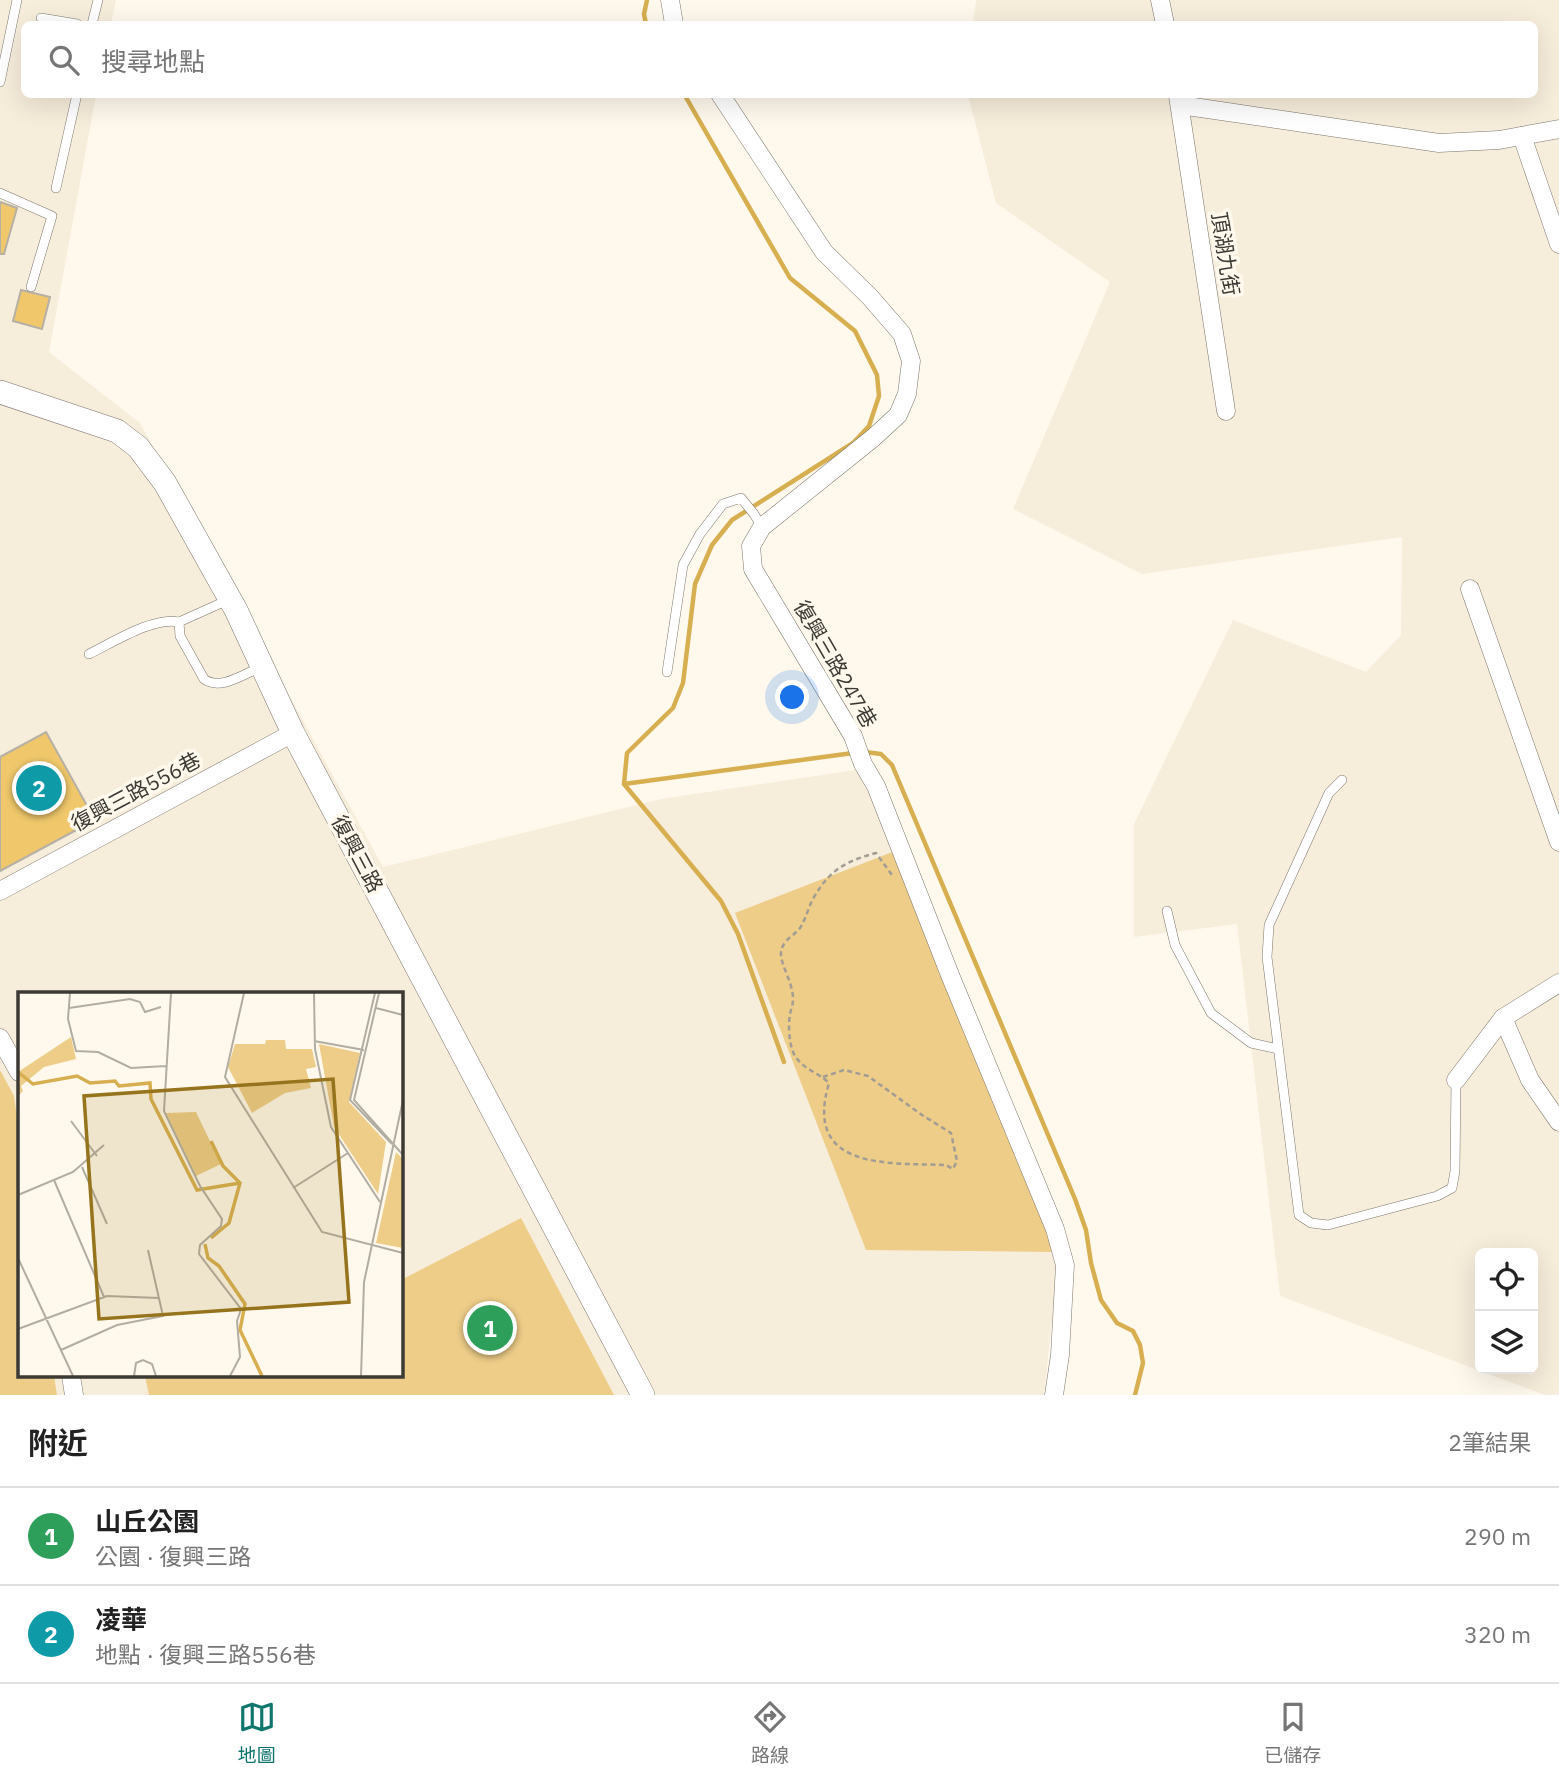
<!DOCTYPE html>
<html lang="zh-TW">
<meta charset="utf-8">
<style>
:root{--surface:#fff;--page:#f2f2f2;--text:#222;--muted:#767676;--line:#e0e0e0;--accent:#0f766e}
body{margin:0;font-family:"IBM Plex Sans","Noto Sans TC",sans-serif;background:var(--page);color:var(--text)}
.controls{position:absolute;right:21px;bottom:21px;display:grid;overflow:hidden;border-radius:10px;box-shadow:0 7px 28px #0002}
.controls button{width:63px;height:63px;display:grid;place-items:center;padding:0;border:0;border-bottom:2px solid var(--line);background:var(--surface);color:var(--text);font:35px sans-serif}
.you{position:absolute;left:793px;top:698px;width:24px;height:24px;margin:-18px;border:5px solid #fff;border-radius:50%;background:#1a73e8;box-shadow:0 0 0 10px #1a73e833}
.badge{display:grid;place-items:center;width:46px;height:46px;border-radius:50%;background:var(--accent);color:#fff;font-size:23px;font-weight:700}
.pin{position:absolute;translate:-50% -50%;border:4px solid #fff;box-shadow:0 2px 7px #0006}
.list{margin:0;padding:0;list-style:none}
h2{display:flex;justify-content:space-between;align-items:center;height:91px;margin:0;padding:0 28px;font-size:30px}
h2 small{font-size:23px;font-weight:400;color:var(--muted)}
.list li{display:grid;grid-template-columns:46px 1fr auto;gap:21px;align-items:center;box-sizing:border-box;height:98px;padding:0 28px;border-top:2px solid var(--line)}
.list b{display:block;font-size:26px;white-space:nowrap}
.list p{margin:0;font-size:23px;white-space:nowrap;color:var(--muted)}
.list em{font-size:23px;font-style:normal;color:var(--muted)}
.icon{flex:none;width:38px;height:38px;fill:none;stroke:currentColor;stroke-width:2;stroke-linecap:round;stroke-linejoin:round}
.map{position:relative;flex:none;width:1559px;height:1395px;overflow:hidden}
.search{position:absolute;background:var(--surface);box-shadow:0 7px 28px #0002;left:21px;right:21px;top:21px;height:77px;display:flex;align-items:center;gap:18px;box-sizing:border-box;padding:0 24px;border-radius:10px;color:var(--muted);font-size:26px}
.sheet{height:287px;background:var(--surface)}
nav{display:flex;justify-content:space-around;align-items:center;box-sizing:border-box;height:98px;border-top:2px solid var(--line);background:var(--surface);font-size:19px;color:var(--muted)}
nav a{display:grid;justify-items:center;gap:4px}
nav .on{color:var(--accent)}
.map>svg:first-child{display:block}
.built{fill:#f7eddb;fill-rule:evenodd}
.green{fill:#edcd88}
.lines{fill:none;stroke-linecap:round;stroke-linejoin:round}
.stream{stroke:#d7af51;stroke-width:4.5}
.building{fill:#f0c86b;stroke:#b6b0a5;stroke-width:2}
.service-casing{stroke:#7b766b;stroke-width:10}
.minor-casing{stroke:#7b766b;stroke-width:19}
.tertiary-casing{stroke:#7b766b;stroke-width:24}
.path{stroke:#a19d94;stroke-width:2.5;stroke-dasharray:5 3.5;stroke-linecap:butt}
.service{stroke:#fff;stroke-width:9}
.minor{stroke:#fff;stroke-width:18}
.tertiary{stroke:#fff;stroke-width:23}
.labels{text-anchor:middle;stroke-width:7;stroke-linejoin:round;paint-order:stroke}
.street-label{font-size:21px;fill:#3c3a35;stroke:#fff9ed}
.inset-river{fill:none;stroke:#d7af51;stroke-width:3.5}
.inset-road{fill:none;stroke:#b1ada3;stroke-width:2}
.view{fill:#96741d;fill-opacity:0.15;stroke:#96741d;stroke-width:3.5}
.inset-edge{fill:none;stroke:#3c3a35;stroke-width:3.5}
</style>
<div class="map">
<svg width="1559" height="1395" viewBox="0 0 1559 1395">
<rect width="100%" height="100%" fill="#fff9ed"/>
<g class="built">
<path d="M0,0H116L111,24H24V94L96,95L49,352L140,423L383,867L661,799L875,767L1061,1236L1044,1395H0ZM19,994H401V1376H19Z"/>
<path d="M976,0H1559V1395H1545L1280,1296L1237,924L1134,937V824L1233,620L1366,672L1401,635L1402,537L1142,574L1013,509L1110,282L996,203L968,95L1534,94V24H973ZM1480,1253H1533V1369H1480Z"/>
</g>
<g class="green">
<path d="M895,851L1048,1222L1054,1252L866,1250L735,913Z"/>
<path d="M0,1070L14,1096L19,1132V1376H54L57,1395H0Z"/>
<path d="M521,1218L614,1395H149L145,1376H401V1280Z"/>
</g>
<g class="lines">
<g class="stream">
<path d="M646,24L644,14L647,0"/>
<path d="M684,94L790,278L855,331L877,375L879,396L869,426L853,443L732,520L712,545L695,584L683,683L673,708L627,753L624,784L721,901L738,934L784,1062"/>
<path d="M865,752L881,754L892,765L1075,1199L1086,1230L1091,1263L1101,1300L1117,1323L1133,1331L1140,1345L1143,1363L1135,1395"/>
<path d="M624,784L853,753"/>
</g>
</g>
<g class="building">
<path d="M0,202L17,208L4,254H0Z"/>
<path d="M21,290L50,297L42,329L13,321Z"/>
<path d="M46,732L95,820L0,871V757Z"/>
</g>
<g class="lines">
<defs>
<g id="service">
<path d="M41,18L77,24"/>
<path d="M92,24L98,0"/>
<path d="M0,82L17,0"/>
<path d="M56,188L77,94"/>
<path d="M0,193L52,216L31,287"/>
<path d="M228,600L179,622L180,636L204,679C220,691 244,674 261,667"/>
<path d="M89,654C112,643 154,616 179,622"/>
<path d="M667,672L683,565L700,534L723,504L741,498L754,514L762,527"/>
<path d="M1342,780L1329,793L1269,925L1267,957L1299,1215L1311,1223L1328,1225L1437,1196L1452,1188L1455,1171L1456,1080"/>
<path d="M1167,911L1175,945L1211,1013L1251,1043L1278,1049"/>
</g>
<g id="minor">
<path d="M670,0L674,24"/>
<path d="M1160,0L1165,24"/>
<path d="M720,94L824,252L870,297L902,334L911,361L907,394L898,415L873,438L762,527L751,546L753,569L853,736L863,764L876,786L950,975L1055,1229L1065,1265L1060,1355L1054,1395"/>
<path d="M1178,96L1226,411"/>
<path d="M1180,105L1439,143L1499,140L1559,129"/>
<path d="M1522,136L1559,244"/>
<path d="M1470,589L1559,842"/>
<path d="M0,891L293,733"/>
<path d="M1503,1018L1530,1080L1559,1122"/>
<path d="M0,1038L19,1072"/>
<path d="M1456,1080L1503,1018L1559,983"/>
<path d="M71,1376L74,1395"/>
</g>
<path id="tertiary" d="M0,392L117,431L138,447L165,483L236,610L293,733L643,1395"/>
</defs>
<use href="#service" class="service-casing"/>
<use href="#minor" class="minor-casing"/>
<use href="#tertiary" class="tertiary-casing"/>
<path class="path" d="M823,1077L844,1070L868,1076L922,1115L951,1133L957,1161L953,1169L946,1165C887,1163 803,1170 829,1083C818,1072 804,1070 795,1056C789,1046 788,1026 790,1014C791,1009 793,1005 793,999C793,982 780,964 781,953C782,940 793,937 800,928C806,919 808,908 813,899C829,870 846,861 876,853L892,875"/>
<use href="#service" class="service"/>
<use href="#minor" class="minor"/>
<use href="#tertiary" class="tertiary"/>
</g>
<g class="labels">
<g class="street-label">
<text transform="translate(1225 254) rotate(81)" y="7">頂湖九街</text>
<text transform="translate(835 664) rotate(60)" y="7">復興三路247巷</text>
<text transform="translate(136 792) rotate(-28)" y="7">復興三路556巷</text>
<text transform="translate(357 854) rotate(62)" y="7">復興三路</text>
</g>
</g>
<g transform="translate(18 992)">
<rect width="385" height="385" fill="#fff9ed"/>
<path d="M53,45L58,67L26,75L3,94L5,99L0,104V80ZM248,48H267L268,57H294L298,75L288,77L293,96L267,101L234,121L210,75L217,52H247ZM301,52L342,61L331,110L368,150L360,202L316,135ZM178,120L203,172L178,184L148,121ZM378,160L385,167V256L358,251Z" fill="#edcd88"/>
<path class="inset-river" d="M0,80L15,92L59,84L72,91L97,89L101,94L132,91L133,107L179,198L222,191M193,246L211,231L222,191L205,174L193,149M187,252L190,266L201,274L227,312L222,338L244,384"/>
<path class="inset-road" d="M52,1L50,27L58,59L80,60L113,76L148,74M153,1L146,119L182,194L204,227L203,234L182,253L181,262L223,317L219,329L222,365L212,384M226,1L207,85L304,240L385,261M296,1L297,57L313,135L362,210M357,1L332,108L374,152M361,1L336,108L385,163M51,16L112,7L122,10L127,20L143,15M358,16L385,23M296,49L346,58M53,129L79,164M64,175L89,232M36,188L86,305M275,196L330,161M0,203L55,180L86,153M0,266L55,384M0,337L89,304L141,306M43,358L99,333L145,324L130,258M116,384L118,371L125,368L134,372L138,384M343,384L346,290L385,108"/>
<path class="view" d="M315,87L331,310L81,327L66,104Z"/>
<rect width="385" height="385" class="inset-edge"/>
</g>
</svg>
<div class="controls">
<button><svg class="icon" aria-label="locate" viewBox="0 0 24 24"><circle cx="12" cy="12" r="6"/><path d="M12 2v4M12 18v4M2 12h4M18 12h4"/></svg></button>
<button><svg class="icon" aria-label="layers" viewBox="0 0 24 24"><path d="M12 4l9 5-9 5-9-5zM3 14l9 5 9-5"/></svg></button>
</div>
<div class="you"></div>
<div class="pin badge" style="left:490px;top:1328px;background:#2e9e5b">1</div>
<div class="pin badge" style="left:39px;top:788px;background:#0f9aa8">2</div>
<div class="search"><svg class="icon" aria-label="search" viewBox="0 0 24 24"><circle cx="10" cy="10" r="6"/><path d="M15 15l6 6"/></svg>搜尋地點</div>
</div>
<section class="sheet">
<h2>附近<small>2筆結果</small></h2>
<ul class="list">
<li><span class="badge" style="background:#2e9e5b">1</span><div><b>山丘公園</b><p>公園 · 復興三路</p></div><em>290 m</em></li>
<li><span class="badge" style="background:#0f9aa8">2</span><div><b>凌華</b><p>地點 · 復興三路556巷</p></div><em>320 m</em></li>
</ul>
</section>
<nav>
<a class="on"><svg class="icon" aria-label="map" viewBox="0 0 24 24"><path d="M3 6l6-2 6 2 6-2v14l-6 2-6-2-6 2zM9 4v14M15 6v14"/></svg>地圖</a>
<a><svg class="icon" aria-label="directions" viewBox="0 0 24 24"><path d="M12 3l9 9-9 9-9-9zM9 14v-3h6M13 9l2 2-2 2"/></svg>路線</a>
<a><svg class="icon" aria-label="saved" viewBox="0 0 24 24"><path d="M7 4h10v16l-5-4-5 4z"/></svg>已儲存</a>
</nav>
